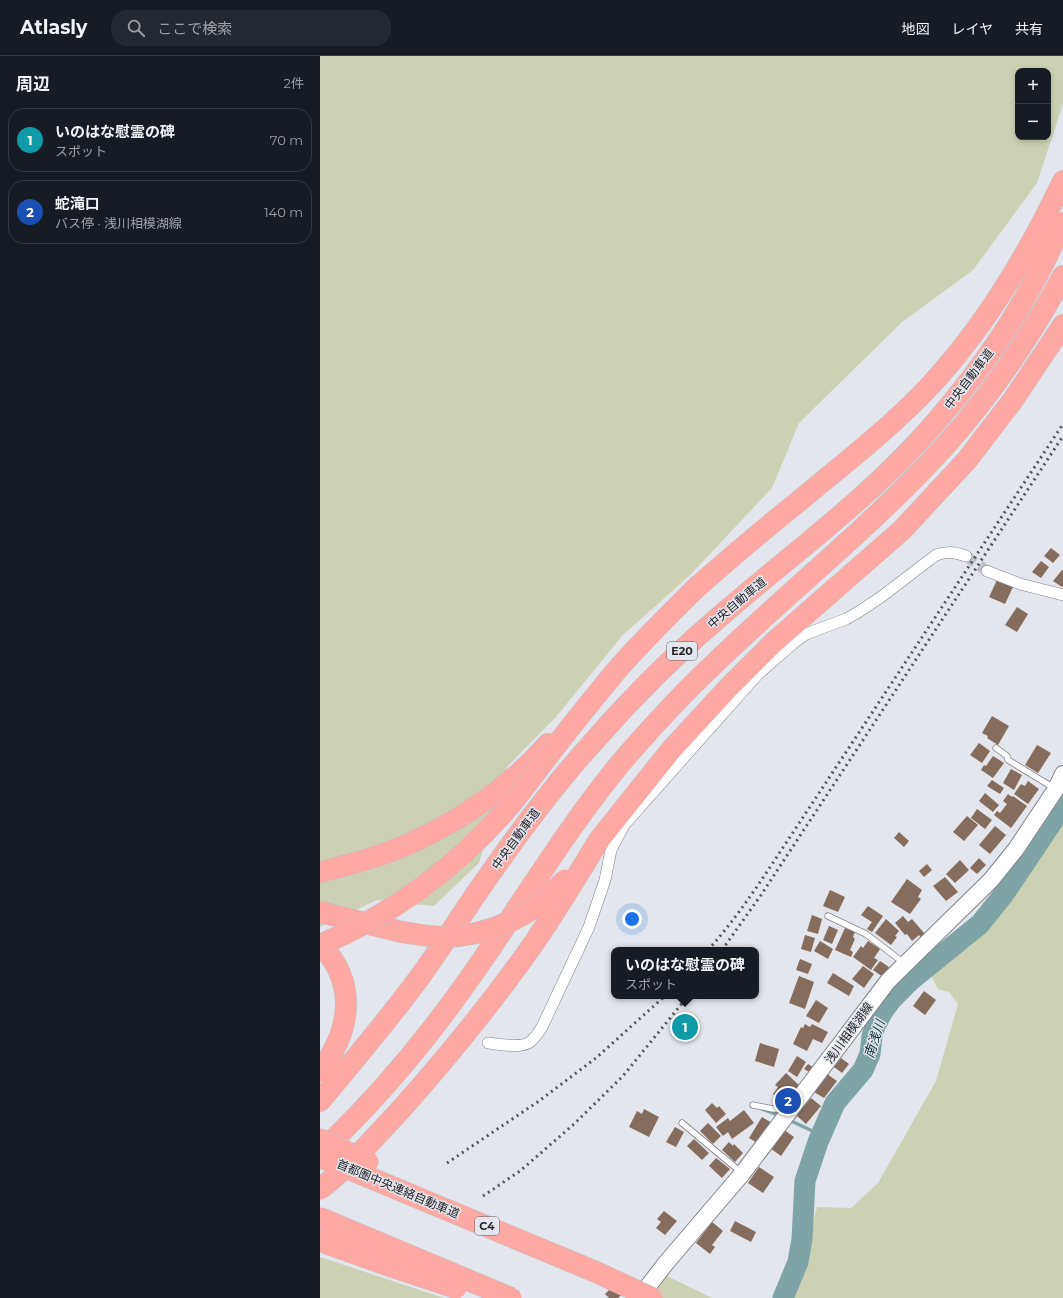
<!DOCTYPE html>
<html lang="ja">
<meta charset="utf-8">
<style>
:root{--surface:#171b24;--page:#242831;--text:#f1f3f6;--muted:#9ea1a6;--line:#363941;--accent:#0b8043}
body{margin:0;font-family:Montserrat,"Noto Sans JP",sans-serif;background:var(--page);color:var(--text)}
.controls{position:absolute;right:12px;top:12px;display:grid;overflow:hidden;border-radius:8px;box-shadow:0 2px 6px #0003}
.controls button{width:36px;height:36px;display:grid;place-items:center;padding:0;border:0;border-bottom:1px solid var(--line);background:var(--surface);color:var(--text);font:20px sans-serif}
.you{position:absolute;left:312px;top:863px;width:14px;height:14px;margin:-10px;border:3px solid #fff;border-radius:50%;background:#1a73e8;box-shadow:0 0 0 6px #1a73e833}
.badge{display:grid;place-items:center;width:26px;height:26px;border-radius:50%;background:var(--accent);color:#fff;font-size:13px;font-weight:700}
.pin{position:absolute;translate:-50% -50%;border:2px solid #fff;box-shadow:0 1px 4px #0006}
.popup{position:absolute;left:291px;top:891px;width:148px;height:52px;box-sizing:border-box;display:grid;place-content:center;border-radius:8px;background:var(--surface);filter:drop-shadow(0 1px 3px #0005);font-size:13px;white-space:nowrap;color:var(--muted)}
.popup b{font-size:15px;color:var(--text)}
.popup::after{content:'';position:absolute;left:50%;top:100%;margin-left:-8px;border:8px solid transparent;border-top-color:var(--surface)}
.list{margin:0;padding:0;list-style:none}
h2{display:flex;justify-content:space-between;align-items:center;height:52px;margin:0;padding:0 16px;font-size:17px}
h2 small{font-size:13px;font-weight:400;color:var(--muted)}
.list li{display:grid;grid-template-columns:26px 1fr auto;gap:12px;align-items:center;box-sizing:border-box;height:64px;margin:0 8px 8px;padding:0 8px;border:1px solid var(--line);border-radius:16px}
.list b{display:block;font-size:15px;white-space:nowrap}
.list p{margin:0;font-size:13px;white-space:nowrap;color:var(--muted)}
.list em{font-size:13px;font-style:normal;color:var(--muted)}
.icon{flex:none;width:22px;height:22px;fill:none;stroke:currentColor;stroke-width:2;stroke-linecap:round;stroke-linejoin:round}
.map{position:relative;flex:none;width:743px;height:1242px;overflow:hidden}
header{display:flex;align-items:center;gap:24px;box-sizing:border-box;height:56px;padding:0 20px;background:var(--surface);border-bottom:1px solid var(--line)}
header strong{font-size:19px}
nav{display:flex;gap:22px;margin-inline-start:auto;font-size:14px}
.search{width:280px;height:36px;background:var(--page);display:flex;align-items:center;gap:10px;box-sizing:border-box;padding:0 14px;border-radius:16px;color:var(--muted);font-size:15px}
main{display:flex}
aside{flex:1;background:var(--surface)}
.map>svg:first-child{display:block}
.green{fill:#cdd1b4;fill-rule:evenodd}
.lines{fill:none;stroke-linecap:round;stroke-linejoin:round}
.stream{stroke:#7ea4a5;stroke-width:3.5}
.river{stroke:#7ea4a5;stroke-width:21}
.building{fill:#856c5c}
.street-tunnel{stroke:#bebfc6;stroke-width:11;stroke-dasharray:11 5.5;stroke-linecap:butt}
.lane-casing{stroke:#818389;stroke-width:7}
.street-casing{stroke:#818389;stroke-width:12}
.secondary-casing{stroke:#818389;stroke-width:18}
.highway-casing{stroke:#c2c2c3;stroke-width:22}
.lane{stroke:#fff;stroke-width:5.5}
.street{stroke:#fff;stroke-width:11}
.secondary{stroke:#fff;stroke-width:16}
.highway{stroke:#fea8a4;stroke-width:21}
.rail{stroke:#545559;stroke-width:3;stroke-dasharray:2 4;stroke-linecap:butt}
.highway-bridge-casing{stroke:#c2c2c3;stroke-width:22;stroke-linecap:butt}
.highway-bridge{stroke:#fea8a4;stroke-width:21}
.labels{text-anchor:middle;stroke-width:3;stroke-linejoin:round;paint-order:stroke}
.shield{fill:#e4e6ed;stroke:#5e5f63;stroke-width:1}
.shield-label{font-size:11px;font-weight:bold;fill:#252528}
.street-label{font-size:12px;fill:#252528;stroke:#e4e6ed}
.water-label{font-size:13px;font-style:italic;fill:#093132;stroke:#e4e6ed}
</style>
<header>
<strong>Atlasly</strong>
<div class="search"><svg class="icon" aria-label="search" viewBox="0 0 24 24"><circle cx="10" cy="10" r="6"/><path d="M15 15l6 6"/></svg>ここで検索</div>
<nav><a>地図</a><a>レイヤ</a><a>共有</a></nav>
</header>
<main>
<aside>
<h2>周辺<small>2件</small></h2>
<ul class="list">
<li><span class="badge" style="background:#0f9aa8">1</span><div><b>いのはな慰霊の碑</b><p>スポット</p></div><em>70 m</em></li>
<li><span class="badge" style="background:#1a4fb4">2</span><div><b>蛇滝口</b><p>バス停 · 浅川相模湖線</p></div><em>140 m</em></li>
</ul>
</aside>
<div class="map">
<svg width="743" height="1242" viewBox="0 0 743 1242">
<rect width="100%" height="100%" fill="#e4e6ed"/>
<g class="green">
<path d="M0,0H743V48L717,127L653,214L581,267L479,367L452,432L369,520L302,580L236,661L187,711L159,807L114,850L57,844L0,871ZM698,15H728V81H698Z"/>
<path d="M743,743V1242H474L497,1151L531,1152L558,1127L616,1025L638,948L629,936L618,933L610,918L648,888Z"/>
<path d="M0,1201L124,1242H0Z"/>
<path d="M347,1220L392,1242H332Z"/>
</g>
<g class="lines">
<g class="stream">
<path d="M442,1053L461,1060"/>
<path d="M469,1064L501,1079"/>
</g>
<path class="river" d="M463,1242L478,1206L482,1183L485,1125L498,1086L515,1047L543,1014L550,998L552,980L555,970L563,955L572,943L591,924L660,868L684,838L743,750"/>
</g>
<g class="building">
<path d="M731,492L740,499L733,507L724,500Z"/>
<path d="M721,505L729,511L721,522L712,516Z"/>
<path d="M742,514L743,515V530L742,531L733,525Z"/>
<path d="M677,524L693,531L685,548L669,541Z"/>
<path d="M697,551L708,558L697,576L685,569Z"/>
<path d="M672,660L689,670L678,689L667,682L668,680L662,677Z"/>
<path d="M659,687L670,695L662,707L650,699Z"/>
<path d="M717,689L731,697L718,717L705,709Z"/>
<path d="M673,700L684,707L673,722L661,714L664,709L666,710Z"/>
<path d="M691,713L702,719L694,734L683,727Z"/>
<path d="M672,724L684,732L680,738L667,730Z"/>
<path d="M708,725L719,733L708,748L694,738L701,728L705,730Z"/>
<path d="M665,737L679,749L673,756L659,745Z"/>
<path d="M688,738L692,741L693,740L707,750L691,772L674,759L677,755L680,757L687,748L683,745Z"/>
<path d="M657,753L672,764L665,773L651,762Z"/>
<path d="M647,760L658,769L644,785L633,776Z"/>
<path d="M675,770L686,779L670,798L659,789Z"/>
<path d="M579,776L589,785L584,791L574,782Z"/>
<path d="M659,802L666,809L657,818L650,812Z"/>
<path d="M640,804L649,814L635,827L626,818Z"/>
<path d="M607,808L612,814L604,821L599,815Z"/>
<path d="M625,821L638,836L626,845L613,830Z"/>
<path d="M587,823L602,834L598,841L601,843L590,858L571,846Z"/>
<path d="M510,834L525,841L518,856L503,850Z"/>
<path d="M548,850L563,860L552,876L547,873L552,866L541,859Z"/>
<path d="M492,859L502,863L498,878L487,875Z"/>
<path d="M583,860L588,866L592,863L605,878L601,882L599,879L592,885L587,878L585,879L575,867Z"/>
<path d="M566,863L579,875L575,880L577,881L571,889L555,877Z"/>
<path d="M509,870L518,874L512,888L503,884Z"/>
<path d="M525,872L535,876L533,881L535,883L530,894L533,896L531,901L515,894Z"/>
<path d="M485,879L495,882L491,896L481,893Z"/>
<path d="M500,885L513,893L508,903L494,895Z"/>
<path d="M548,885L560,893L554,902L558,904L551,914L533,901L541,890L543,892Z"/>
<path d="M480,903L492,908L488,918L476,914Z"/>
<path d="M560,905L569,911L563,921L553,914Z"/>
<path d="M543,910L554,918L544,932L532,923Z"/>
<path d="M513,917L534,930L529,940L507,927Z"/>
<path d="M479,920L494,926L485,953L469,947Z"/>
<path d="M604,935L616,944L605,959L593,950Z"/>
<path d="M496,944L508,952L499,967L486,960Z"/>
<path d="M485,968L490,971L492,968L508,976L502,987L493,983L487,995L473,988L481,971L483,972Z"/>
<path d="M440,987L459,993L454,1011L435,1005Z"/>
<path d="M477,1000L486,1006L477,1021L468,1015Z"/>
<path d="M521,1002L529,1008L522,1017L514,1011Z"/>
<path d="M488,1008L496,1013L493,1018L484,1013Z"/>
<path d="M466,1017L481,1031L475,1038L472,1035L462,1046L453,1038L458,1031L455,1029Z"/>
<path d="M507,1018L517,1025L504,1042L494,1036Z"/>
<path d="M491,1042L501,1050L486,1068L476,1059Z"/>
<path d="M392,1047L397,1052L399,1050L406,1058L396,1067L385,1054Z"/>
<path d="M324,1053L339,1061L329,1081L309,1071L317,1055L322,1058Z"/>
<path d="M424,1054L434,1067L412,1083L408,1076L403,1080L396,1071L408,1062L410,1065Z"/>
<path d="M442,1061L452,1067L439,1088L429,1082Z"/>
<path d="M388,1067L401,1080L393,1088L380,1075Z"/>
<path d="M355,1071L364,1076L356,1091L346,1086Z"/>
<path d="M463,1073L474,1081L461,1100L450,1092Z"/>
<path d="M374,1083L389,1097L382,1104L367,1090Z"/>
<path d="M409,1086L413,1090L414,1088L423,1097L415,1106L402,1094Z"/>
<path d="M396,1102L410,1113L402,1122L389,1110Z"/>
<path d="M439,1111L454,1121L443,1137L428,1127Z"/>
<path d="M344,1155L357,1165L345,1179L336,1172L341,1166L337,1163Z"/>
<path d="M415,1165L436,1176L431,1186L410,1175Z"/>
<path d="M392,1166L403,1175L392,1189L395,1191L390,1198L376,1187Z"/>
<path d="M298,1225L307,1234L298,1242H289L285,1238Z"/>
</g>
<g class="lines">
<path class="street-tunnel" d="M646,500L667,515"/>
<defs>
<g id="lane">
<path d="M676,692L687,700L688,704L734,732"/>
<path d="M508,860L546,878L584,907"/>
<path d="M433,1049L453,1053H467"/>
<path d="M362,1067L422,1117"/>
</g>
<g id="street">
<path d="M667,515L700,528L743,539"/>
<path d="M168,987C179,988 201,993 210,986C215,982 219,976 222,971L269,871L285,824L291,794L304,769L438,618L476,585L486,578L526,563L537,557L561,541L616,499C627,495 634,496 646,500"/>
</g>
<path id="secondary" d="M319,1242L346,1207L422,1118L568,925L671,824L696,793L736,733L743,718"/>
<g id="highway">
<path d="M376,532C409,503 443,474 478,446C522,409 568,374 608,332C663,273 709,197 743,125"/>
<path d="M279,784L351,694L410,630L454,586L582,474L647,404L693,344L743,269"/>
<path d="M0,816C31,808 63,800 93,786C143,763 192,729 228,688"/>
<path d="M0,856L82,876"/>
<path d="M0,888C38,927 31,975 0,1015"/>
<path d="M0,1045C35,1003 70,962 102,918C120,893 137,866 154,841C191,787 231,732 275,684C317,636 363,591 412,550C481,491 555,437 615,367C655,321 692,269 720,214C728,199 735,183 743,167"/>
<path d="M0,1097C57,1043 109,981 154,916C204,845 248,770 304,703C332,671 361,639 392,610C468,536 552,470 624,391C670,340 710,281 743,220"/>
</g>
</defs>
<use href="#lane" class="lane-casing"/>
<use href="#street" class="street-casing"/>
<use href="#secondary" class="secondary-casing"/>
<use href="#highway" class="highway-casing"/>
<use href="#lane" class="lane"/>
<use href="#street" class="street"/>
<use href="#secondary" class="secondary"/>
<use href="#highway" class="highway"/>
<g class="rail">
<path d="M388,894C416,863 439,828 462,793L743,368"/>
<path d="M402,894L441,839L743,380"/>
<path d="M127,1107L219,1045L276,1002L345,940"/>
<path d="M163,1140L200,1115L253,1069L303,1020L368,940"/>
</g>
<defs>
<g id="highway-bridge">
<path d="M82,876C96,878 110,881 124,881C171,880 214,859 245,824"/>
<path d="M0,889C71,859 134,813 185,755C200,738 214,718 228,700C250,671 273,643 296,615C321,586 349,559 376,532"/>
<path d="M0,1083L48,1106"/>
<path d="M0,1101L276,1216L332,1242"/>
<path d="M0,1133C31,1109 57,1079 84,1050C130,998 174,944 214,887C237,853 258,819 279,784"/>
<path d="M0,1162L191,1242"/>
<path d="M0,1185L64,1208L136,1232"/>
</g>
</defs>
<use href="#highway-bridge" class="highway-bridge-casing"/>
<use href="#highway-bridge" class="highway-bridge"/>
</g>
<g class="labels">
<g class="shield">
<rect x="347" y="586" width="30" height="18" rx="3"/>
<rect x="155" y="1161" width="24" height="18" rx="3"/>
</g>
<g class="shield-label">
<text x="362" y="599">E20</text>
<text x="167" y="1174">C4</text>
</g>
<g class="street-label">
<text transform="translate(649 323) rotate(-53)" y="4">中央自動車道</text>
<text transform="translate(417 547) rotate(-40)" y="4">中央自動車道</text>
<text transform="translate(196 783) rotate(-54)" y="4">中央自動車道</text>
<text transform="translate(529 977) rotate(-54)" y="4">浅川相模湖線</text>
<text transform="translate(78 1133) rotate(23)" y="4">首都圏中央連絡自動車道</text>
</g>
<g class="water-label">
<text transform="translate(554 983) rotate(-72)" y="5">南浅川</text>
</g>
</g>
</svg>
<div class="controls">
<button>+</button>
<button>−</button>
</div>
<div class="you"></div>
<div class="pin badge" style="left:365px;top:971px;background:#0f9aa8">1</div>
<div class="popup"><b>いのはな慰霊の碑</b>スポット</div>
<div class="pin badge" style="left:468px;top:1045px;background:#1a4fb4">2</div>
</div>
</main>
